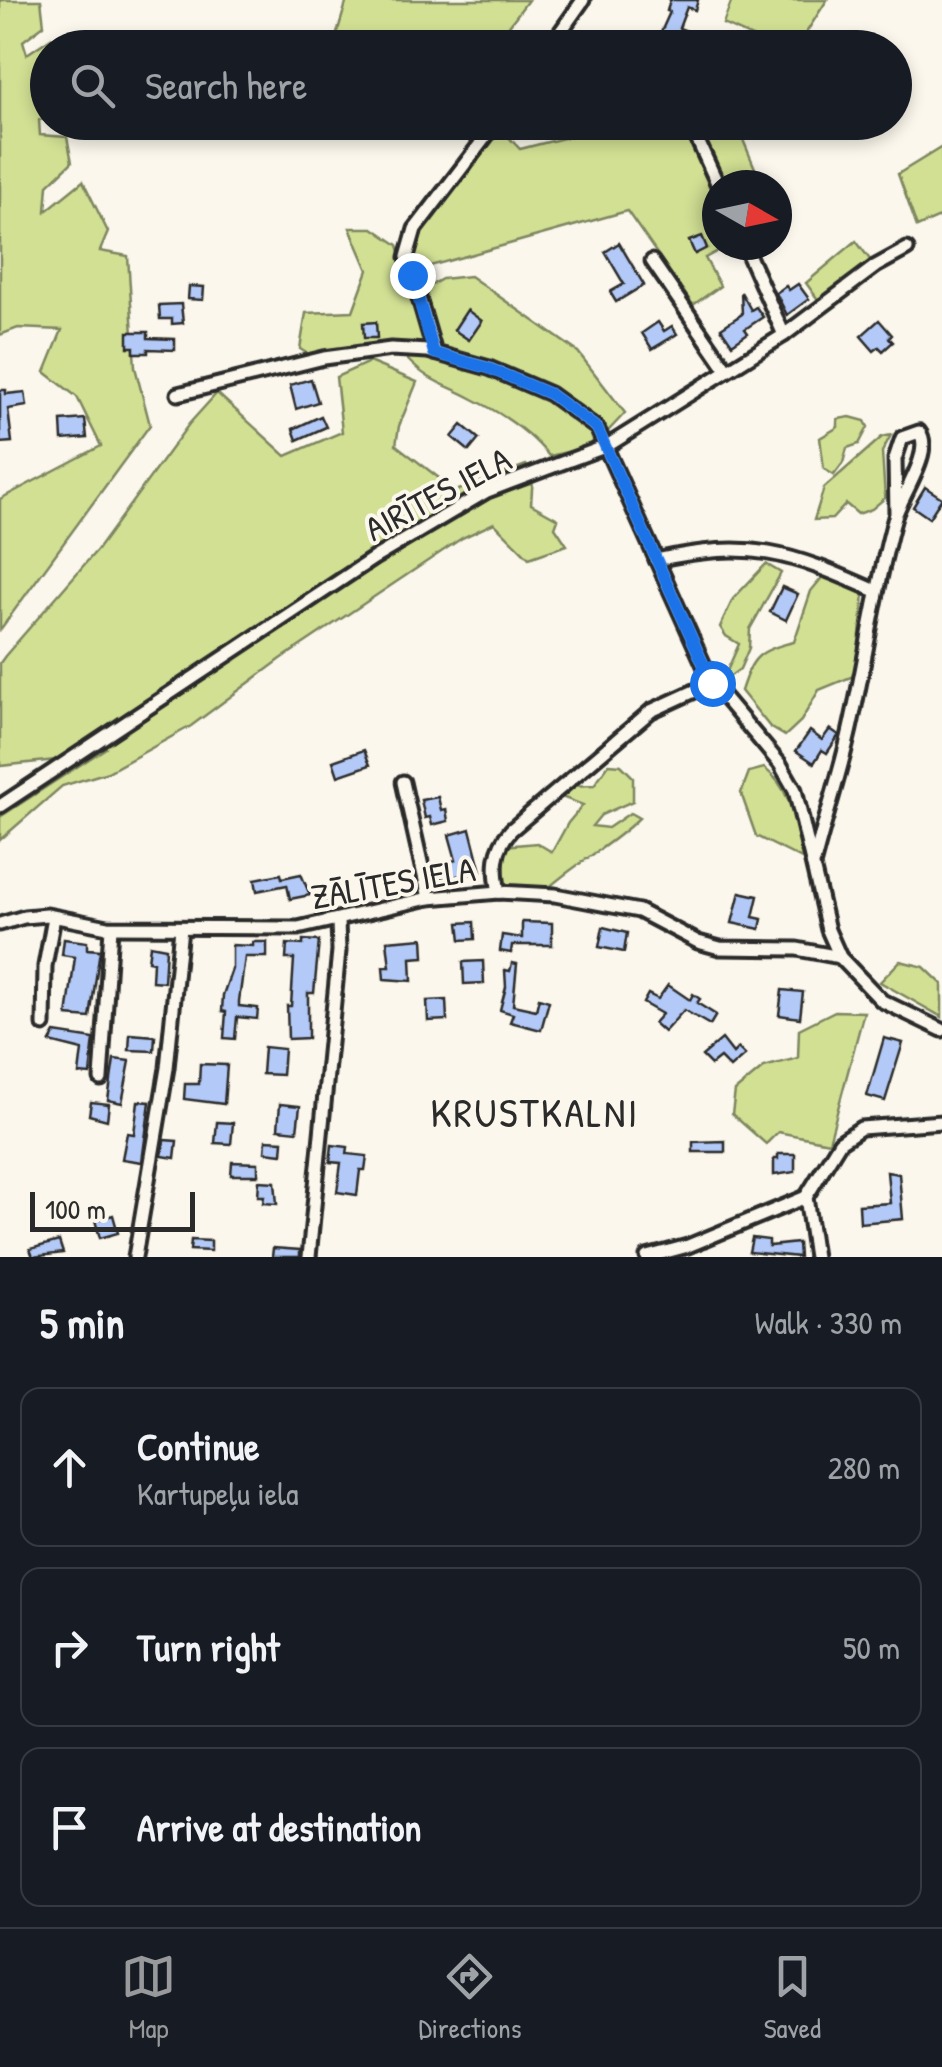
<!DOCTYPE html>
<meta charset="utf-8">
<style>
:root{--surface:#171b24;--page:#20242c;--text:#f1f3f6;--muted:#9ea1a6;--line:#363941;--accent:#98999b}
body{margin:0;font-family:"Patrick Hand",sans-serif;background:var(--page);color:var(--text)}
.compass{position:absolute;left:702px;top:170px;width:90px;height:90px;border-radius:50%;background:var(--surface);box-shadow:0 5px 15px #0003;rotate:99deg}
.scale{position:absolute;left:30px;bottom:25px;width:165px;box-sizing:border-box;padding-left:10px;border:5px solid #2b2b2b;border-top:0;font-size:28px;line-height:35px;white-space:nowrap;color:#2b2b2b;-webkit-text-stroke:8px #fbf7ec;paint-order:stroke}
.stop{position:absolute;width:30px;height:30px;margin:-22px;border:8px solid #1a73e8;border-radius:50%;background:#fff}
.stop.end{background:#1a73e8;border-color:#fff;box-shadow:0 2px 10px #0008}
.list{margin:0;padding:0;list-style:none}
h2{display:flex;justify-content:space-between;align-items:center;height:130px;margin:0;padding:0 40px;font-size:42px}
h2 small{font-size:32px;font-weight:400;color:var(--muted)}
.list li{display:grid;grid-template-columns:65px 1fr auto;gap:30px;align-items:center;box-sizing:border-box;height:160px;margin:0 20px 20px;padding:0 20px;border:2px solid var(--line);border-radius:20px}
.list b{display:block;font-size:38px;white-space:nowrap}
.list p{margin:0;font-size:32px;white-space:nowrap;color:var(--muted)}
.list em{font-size:32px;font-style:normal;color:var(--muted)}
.icon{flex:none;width:55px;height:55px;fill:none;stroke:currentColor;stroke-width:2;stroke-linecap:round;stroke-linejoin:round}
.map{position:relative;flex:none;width:942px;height:1257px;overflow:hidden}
.search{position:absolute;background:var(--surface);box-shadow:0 5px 15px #0003;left:30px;right:30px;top:30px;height:110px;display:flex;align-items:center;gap:25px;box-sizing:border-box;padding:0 35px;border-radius:55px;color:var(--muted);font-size:38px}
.sheet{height:670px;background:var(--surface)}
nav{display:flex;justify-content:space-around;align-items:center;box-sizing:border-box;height:140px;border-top:2px solid var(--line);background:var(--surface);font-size:28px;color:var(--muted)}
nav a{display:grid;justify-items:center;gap:5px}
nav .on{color:var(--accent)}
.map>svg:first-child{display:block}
.green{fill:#d2e094;stroke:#7e8660;stroke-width:2.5}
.building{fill:#b3caf8;stroke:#2b2b2b;stroke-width:2.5}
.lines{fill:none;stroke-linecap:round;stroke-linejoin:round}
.minor-casing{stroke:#2b2b2b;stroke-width:19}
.minor{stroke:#fbf7ec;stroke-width:11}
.route{stroke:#1a73e8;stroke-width:12}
.labels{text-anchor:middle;stroke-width:8;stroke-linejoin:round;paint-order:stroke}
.street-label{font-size:35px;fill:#2b2b2b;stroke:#fbf7ec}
.quarter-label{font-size:40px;letter-spacing:2.5px;fill:#2b2b2b;stroke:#fbf7ec}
</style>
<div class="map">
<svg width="942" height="1257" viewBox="0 0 942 1257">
<rect width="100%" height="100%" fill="#fbf7ec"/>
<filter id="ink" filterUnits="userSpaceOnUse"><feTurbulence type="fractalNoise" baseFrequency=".01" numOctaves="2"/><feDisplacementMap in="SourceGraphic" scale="20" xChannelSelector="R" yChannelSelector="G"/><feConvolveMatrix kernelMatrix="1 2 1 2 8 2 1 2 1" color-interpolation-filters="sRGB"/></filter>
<g filter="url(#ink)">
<g class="green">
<path d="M0,0H41L44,25L23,41L27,54L51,38L52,47L48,48L47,119L39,120L40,135L67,137L72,162L48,185L46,211L83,181L108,232L100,251L128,256L135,367L150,425L0,630V499L101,446L77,397L45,372L62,330L18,328L0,335Z"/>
<path d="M347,0H528L493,47H333Z"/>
<path d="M732,0H827L797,47H774L723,24Z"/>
<path d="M623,123H736L762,185H717V245H729L705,258L720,286L693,305L627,211L416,270L412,244L499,127L520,149Z"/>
<path d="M942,147V216L917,227L898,174Z"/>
<path d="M350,228H373L398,245L425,338L421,291L442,279L470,276L578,352L625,413L594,446L549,456C530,432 501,413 473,399C444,383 431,384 406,358L417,347L387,344L308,354L300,349L306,313L353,311L368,270Z"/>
<path d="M856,241L874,265L819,301L806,283Z"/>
<path d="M369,362L417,382L399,426L396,445L456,491L526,465L533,475L531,504L558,519L555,527L567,545L529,558L494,523L462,538L281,659L191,726L108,772L62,786L0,840V817L106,748L104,737L56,760L0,766V663L5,656L97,550L189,424L217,393L286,456L342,432L336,377Z"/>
<path d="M850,417L865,421L868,427L859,444L847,448L843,463L834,475L824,469L820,438L838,427V419Z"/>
<path d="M891,435L882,452L885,498L872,509L858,514L846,504L832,519L814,520L824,488L882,437Z"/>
<path d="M766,564L781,573L750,629L749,648L740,669L729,677L727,671L739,644L726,636L720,627L733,599Z"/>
<path d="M825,574L864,594L856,675L819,690L801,721L785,736L770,727L741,691C752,657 758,650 794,642L811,591Z"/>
<path d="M609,764L621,765L633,777V801L601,815L592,826L608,828L630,813L639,818C611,846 575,863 546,890L504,888V846L537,843L552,852L568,823L583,805L559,796L571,786L594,785Z"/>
<path d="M764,768C793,789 795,825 802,859L756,836L741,793L749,772Z"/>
<path d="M900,961L924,967L942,984V1017L880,982Z"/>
<path d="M835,1011L864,1012L829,1142L778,1132L766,1144L732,1114L735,1091L764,1067L798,1058L799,1029Z"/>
</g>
<g class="building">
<path d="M670,0H698L695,10L687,7L679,28L700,36L695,45L661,32L670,12L667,11Z"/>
<path d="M702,236L707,248L695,254L689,241Z"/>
<path d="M619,243L644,285L616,302L610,292L624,284L605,252Z"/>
<path d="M798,284L809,299L787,315L776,293L786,286L789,290Z"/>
<path d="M189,286L204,287L203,300L188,299Z"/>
<path d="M741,292L751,310L756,307L763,317L745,329L748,333L732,344L721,328L742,314Z"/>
<path d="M181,304L183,323L172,324V319H160L159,305Z"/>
<path d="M467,310L482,321L469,340L454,330Z"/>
<path d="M879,320L892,335L889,338L893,342L883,351L879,347L874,351L861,336Z"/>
<path d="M376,322L377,338H364L363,323Z"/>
<path d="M658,322L664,331L672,326L677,334L652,349L642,333Z"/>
<path d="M128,332H148V338L175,339V350L148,349V353H134V347H128Z"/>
<path d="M311,379L318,402L296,409L290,385Z"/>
<path d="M0,390H6V394L25,392L27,406L8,409L12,442L0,443Z"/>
<path d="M321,416L326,427L297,440L293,429Z"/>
<path d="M85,419L87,438L62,440L61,421Z"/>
<path d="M462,425L479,439L469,451L452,437Z"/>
<path d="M925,487L942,498L929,518L913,507Z"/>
<path d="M782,587L798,594L786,620L770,612Z"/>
<path d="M830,729L839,735L827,753L822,750L814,763L796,751L810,731L822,740Z"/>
<path d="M364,750L370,765L338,776L333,761Z"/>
<path d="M438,797L441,810L446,809L448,821L432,825L430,817L425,818L421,800Z"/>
<path d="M470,829L481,872L440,879L437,865L456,860L449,835Z"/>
<path d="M281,874L282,878L301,874L310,895L290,899L287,885L257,891L255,879Z"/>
<path d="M322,888L330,911L321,913L314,891Z"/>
<path d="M740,892L758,896L753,917L762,919L760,929L732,923Z"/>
<path d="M474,922L475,939L461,940L459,923Z"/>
<path d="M522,922L552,923V945H512L511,953L500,951L502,935L522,938Z"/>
<path d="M603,927L627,933L624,952L599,947Z"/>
<path d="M423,938L424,957L411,958L412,981L384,979L383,967H390L387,941Z"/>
<path d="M64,939L87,942V949L100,950L90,1018L67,1016L75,957L62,955Z"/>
<path d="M303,940L319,941L314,993H308V1038L288,1039L287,1006H291L294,959H286L287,944L303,945Z"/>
<path d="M253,942H267V957H245L239,1001V1006L258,1008L257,1019L237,1017L235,1039L224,1038L226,1012L222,1011L223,995L232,969V945L253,946Z"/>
<path d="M150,945L166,948L164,982L152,981L153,962L148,961Z"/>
<path d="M483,961L484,983L464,984L463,962Z"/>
<path d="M512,963L517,964L513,1005L536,1010L539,998L549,1001L541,1030L510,1022L513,1014L500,1010L506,987L505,970L510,971Z"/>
<path d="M668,985L690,1000L693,994L700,999L697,1003L716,1015L710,1025L684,1010L664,1032L654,1023L662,1014L643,1003L648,994L658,999Z"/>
<path d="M782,990L803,992L800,1018L779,1015Z"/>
<path d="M446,1000L447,1020L428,1021L427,1001Z"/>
<path d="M55,1033L94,1039L90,1075L79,1074L82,1050L50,1042Z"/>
<path d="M130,1034L155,1036L154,1051L129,1050Z"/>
<path d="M884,1038L903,1043L885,1101L867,1096Z"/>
<path d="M722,1039L733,1053L738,1048L745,1055L730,1068L720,1058L711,1065L702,1056Z"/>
<path d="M264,1047L284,1049L282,1075L262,1074Z"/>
<path d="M114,1059L130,1061L122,1103L108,1100Z"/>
<path d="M200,1064L227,1065L224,1104L184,1099L185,1084H199Z"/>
<path d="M138,1101L150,1102L142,1162L122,1159L127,1133L134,1134Z"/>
<path d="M91,1102L109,1104L107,1120L89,1115Z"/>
<path d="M280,1104L300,1106L297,1131L278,1129Z"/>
<path d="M217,1122L233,1123L231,1144L215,1143Z"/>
<path d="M164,1140L177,1141L175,1158L162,1156Z"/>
<path d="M266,1140L283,1141L282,1154L265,1152Z"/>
<path d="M725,1141V1152H693V1142Z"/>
<path d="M332,1145L348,1147L347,1154L367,1156L365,1170H360L357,1195L337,1192L341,1163L330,1162Z"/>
<path d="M778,1154H795V1172L774,1175V1159H778Z"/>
<path d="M232,1162L258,1163V1175H231Z"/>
<path d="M887,1172L899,1174L903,1219L860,1223L859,1205L890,1203Z"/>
<path d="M259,1181L275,1182L277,1204L263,1203L264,1196H258Z"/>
<path d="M113,1215L118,1233L100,1238L95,1220Z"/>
<path d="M752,1238L769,1240V1246L798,1243L799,1257L749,1252Z"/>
<path d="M191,1240L211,1241V1251L190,1250Z"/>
<path d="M59,1241L63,1253L33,1257L30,1249Z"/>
<path d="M273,1248L300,1250V1257H272Z"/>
</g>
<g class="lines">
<defs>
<g id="minor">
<path d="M549,48L583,0"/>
<path d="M698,141L718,185"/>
<path d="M744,245L784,335"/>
<path d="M652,261L727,370"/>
<path d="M435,353L407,257L415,229L497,122"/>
<path d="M178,394L324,358L391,349L428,351L489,368L550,394L597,428L712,683L780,764L795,790L828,930L840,957L882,1001L942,1030"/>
<path d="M656,560C751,539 788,552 876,591"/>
<path d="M403,782L429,898"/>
<path d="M0,806L374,558L487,491L607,446L784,335L876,266L907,249"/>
<path d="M814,862C826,815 842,768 852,720C867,652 876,584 895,517C901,496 934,451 919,432L902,438L895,459L896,513"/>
<path d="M499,892C494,868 494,849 511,830L651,711L712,683"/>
<path d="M0,924L24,917L47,915L108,927L298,928L429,898L499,892L555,895L639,911L698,942L720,948L797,949L840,957"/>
<path d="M44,1025L45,966L54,917"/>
<path d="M101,1079L111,928"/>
<path d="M135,1257L167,1068L181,928"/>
<path d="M309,1257L339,951L338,921"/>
<path d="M647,1257L688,1246L806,1197"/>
<path d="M815,1257L806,1197L840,1142L861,1128L942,1122"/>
</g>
</defs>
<use href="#minor" class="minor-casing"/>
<use href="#minor" class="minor"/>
</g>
</g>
<g class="lines" filter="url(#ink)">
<path class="route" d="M412,275L434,353L488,368L550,394L597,428L712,683"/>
</g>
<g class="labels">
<g class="street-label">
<text transform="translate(438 494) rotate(-28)" y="12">AIRĪTES IELA</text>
<text transform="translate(393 883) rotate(-10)" y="12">ZĀLĪTES IELA</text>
</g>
<g class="quarter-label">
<text x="535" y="1127">KRUSTKALNI</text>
</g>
</g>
</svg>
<svg class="compass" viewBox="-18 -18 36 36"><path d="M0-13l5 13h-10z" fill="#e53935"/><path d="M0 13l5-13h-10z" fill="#9ea1a6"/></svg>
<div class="scale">100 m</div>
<div class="stop" style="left:712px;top:683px"></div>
<div class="stop end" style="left:412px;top:275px"></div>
<div class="search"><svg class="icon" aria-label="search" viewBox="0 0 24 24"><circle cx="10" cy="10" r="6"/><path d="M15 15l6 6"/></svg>Search here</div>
</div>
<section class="sheet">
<h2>5 min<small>Walk · 330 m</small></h2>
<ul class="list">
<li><svg class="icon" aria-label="ahead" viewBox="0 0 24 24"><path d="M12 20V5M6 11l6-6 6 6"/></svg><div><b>Continue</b><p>Kartupeļu iela</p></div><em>280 m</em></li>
<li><svg class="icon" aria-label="right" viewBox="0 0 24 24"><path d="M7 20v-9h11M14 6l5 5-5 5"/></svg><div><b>Turn right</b></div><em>50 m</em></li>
<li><svg class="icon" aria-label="arrive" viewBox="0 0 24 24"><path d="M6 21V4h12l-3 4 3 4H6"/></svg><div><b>Arrive at destination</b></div></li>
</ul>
</section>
<nav>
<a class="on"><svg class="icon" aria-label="map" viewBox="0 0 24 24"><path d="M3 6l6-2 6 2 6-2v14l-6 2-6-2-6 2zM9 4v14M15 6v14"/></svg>Map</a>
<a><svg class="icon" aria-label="directions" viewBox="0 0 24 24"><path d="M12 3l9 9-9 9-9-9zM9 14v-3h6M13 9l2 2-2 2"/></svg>Directions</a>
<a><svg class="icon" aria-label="saved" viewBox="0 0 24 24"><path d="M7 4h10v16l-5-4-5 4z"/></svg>Saved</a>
</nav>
